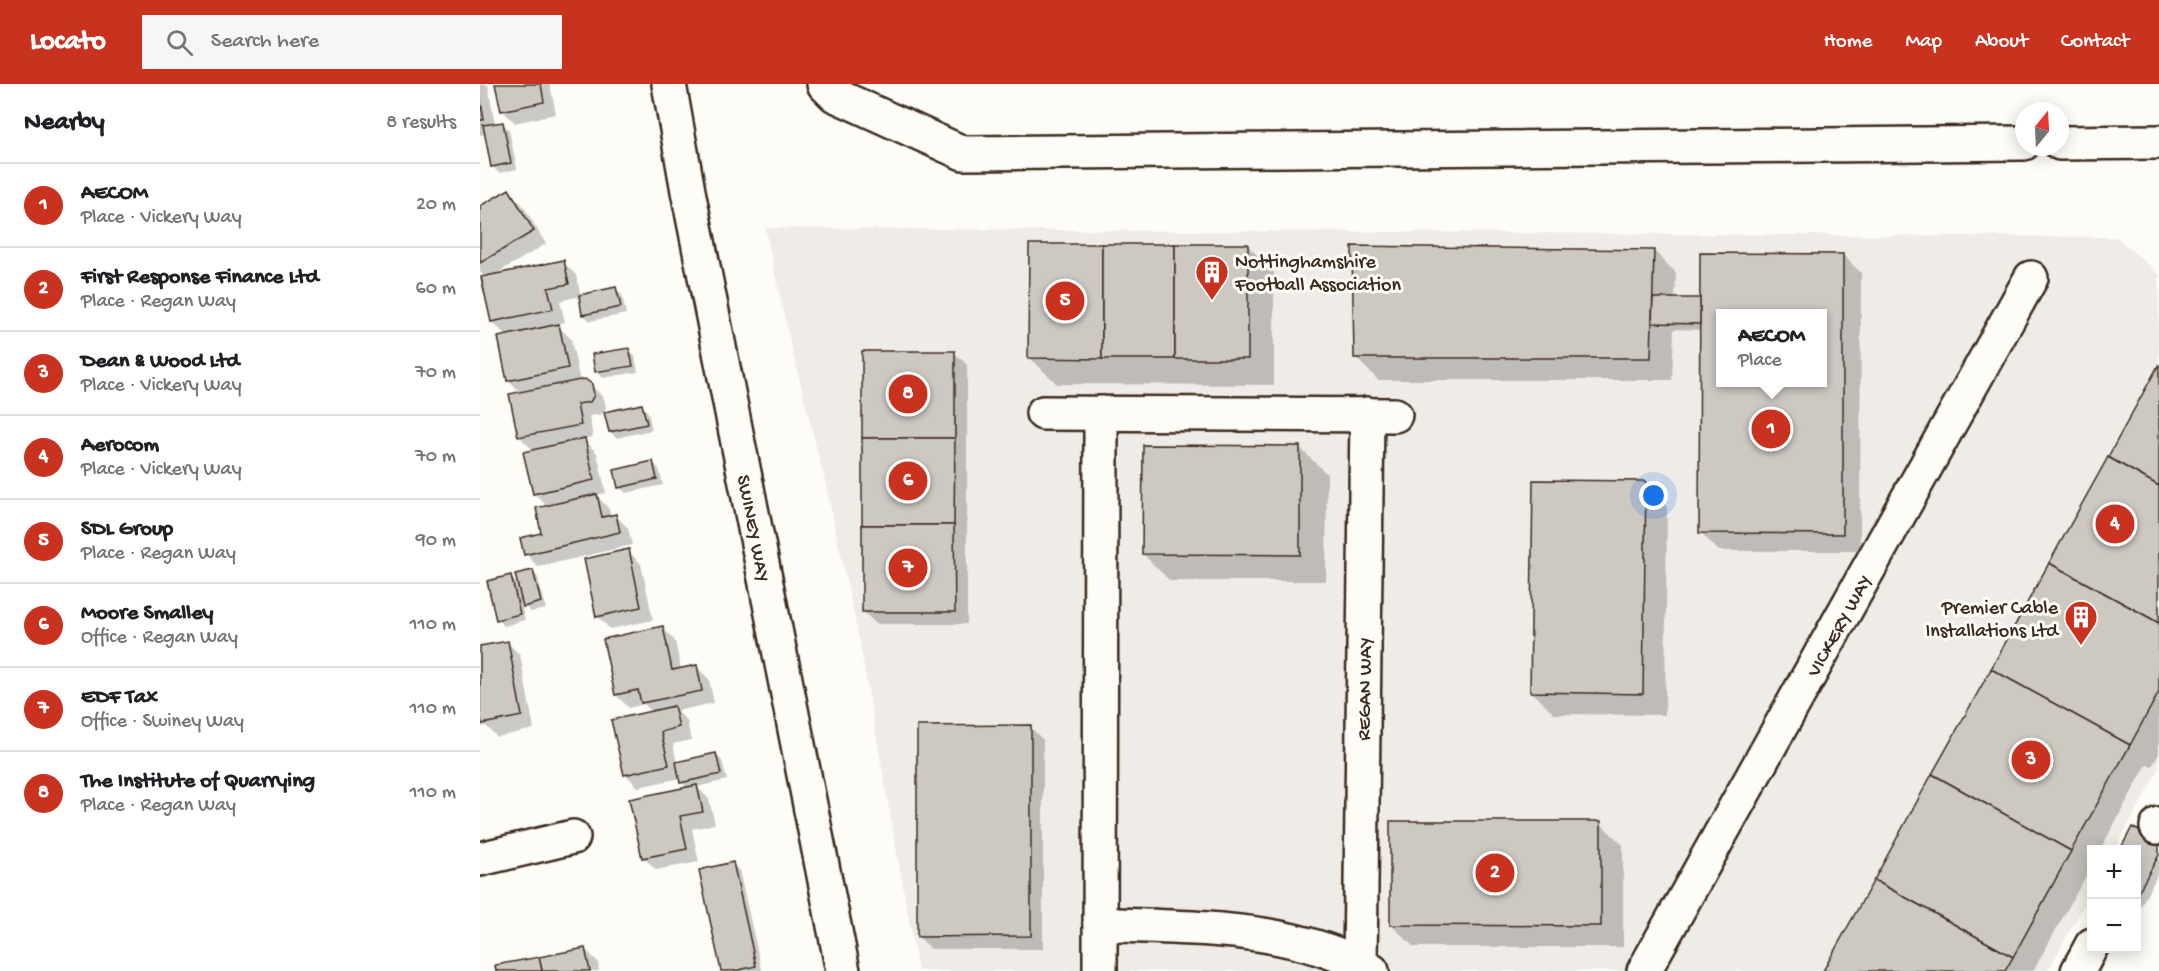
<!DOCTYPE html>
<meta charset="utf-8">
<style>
:root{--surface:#fff;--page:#f6f6f6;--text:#202124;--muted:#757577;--line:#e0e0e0;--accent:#c8321e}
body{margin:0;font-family:"Gochi Hand",sans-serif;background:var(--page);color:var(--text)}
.controls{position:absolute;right:18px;bottom:18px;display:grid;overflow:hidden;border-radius:0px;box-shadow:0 3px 15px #0003}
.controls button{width:54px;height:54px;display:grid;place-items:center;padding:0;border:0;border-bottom:2px solid var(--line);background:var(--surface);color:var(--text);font:30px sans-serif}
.compass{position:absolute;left:1535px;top:18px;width:54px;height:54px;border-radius:50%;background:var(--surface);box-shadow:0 3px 15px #0003;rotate:18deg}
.you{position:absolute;left:1174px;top:412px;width:21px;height:21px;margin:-15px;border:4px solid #fff;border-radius:50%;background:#1a73e8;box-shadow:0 0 0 9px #1a73e833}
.badge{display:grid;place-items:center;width:39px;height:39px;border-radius:50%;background:var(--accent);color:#fff;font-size:20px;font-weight:700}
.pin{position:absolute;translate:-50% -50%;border:3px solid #fff;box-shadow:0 2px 6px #0006}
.popup{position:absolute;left:1236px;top:225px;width:111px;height:78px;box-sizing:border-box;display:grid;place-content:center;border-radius:0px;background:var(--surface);filter:drop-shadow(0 2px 4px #0005);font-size:20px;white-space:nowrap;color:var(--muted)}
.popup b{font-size:22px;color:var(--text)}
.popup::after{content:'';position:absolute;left:50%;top:100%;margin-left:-12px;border:12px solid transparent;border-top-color:var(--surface)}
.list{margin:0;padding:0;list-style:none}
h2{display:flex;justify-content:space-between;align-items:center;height:78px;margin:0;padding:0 24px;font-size:26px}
h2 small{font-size:20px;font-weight:400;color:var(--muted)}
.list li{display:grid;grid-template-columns:39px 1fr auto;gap:18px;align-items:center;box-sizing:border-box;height:84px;padding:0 24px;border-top:2px solid var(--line)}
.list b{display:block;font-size:22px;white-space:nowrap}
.list p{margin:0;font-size:20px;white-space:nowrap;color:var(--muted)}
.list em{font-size:20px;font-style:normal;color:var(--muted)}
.icon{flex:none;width:33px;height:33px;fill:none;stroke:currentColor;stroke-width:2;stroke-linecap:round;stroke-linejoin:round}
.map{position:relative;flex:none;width:1679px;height:887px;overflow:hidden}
header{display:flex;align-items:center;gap:36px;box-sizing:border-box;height:84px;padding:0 30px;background:var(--accent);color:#fff}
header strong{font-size:28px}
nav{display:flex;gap:33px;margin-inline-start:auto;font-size:21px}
.search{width:420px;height:54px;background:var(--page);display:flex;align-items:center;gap:15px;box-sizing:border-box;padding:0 21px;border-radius:0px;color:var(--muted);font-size:22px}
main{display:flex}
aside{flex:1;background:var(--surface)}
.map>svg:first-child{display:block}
.built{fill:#efece7;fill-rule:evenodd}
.shadow{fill:#0003;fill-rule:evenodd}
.building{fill:#cdc8c2;stroke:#3b2a1e;stroke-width:1.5;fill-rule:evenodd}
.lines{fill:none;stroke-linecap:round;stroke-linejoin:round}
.minor-casing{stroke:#3b2a1e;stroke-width:38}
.minor{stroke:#fdfcf7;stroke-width:33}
.labels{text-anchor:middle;stroke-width:6;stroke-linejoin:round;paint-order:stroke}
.poi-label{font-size:20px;fill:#3b2a1e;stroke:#fdfcf7;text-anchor:start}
.street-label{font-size:20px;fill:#3b2a1e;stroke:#fdfcf7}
</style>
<header>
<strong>Locato</strong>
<div class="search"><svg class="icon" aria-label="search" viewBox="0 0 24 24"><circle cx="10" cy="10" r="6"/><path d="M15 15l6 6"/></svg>Search here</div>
<nav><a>Home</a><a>Map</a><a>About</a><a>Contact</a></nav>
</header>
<main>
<aside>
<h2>Nearby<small>8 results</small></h2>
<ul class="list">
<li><span class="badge">1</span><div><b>AECOM</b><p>Place · Vickery Way</p></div><em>20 m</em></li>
<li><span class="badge">2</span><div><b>First Response Finance Ltd</b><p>Place · Regan Way</p></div><em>60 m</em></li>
<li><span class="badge">3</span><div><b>Dean &amp; Wood Ltd</b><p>Place · Vickery Way</p></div><em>70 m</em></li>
<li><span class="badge">4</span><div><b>Aerocom</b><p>Place · Vickery Way</p></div><em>70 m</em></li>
<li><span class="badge">5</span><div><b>SDL Group</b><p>Place · Regan Way</p></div><em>90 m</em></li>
<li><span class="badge">6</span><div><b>Moore Smalley</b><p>Office · Regan Way</p></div><em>110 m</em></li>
<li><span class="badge">7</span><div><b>EDF Tax</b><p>Office · Swiney Way</p></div><em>110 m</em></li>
<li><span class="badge">8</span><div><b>The Institute of Quarrying</b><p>Place · Regan Way</p></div><em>110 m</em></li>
</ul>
</aside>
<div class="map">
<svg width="1679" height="887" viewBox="0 0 1679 887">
<rect width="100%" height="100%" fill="#fdfcf7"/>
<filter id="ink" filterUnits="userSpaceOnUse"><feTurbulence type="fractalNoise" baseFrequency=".0167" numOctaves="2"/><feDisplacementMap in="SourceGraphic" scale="12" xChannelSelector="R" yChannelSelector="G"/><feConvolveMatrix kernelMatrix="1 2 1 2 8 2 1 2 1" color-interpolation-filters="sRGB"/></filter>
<g filter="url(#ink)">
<path class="built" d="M285,144L1636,153L1679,190V685L1635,765L1612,766L1611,808L1568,887H438L379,555L344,393L310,258ZM1240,230H1342V298H1240Z"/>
<g class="shadow">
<path d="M0,0L8,1L15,41L22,39L29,46L37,85L19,89L12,82L6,50L0,51Z"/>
<path d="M16,0H70L76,30L35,39L22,26Z"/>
<path d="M29,107L42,120L66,160L14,191L83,178L96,191L101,212L136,205L142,211L146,230L110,237L104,231L100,212L80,217L85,238L76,240L91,255L100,298L111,301L124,314L126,324L122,330L109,332L113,353L103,355L117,369L126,409L116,411L129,425L131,432L135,431L148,444L152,461L58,483L46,470L63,450L68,423L54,409V367L39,352L41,309L28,296L27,252L12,238L6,194L0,188V124Z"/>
<path d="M767,161L794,188V301L577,300L550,274Z"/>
<path d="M1174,167L1196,189L1195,215L1221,216L1363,171L1381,189L1380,467H1239L1221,449V246L1194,245L1192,296H898L876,274ZM1240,230H1342V298H1240Z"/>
<path d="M149,266L155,272L158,288L123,294L117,287Z"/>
<path d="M474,268L487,281V540H396L383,527Z"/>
<path d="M1679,284V670L1672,682L1667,680L1620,766H1612V781L1553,887H1345Z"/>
<path d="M162,322L168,328L172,346L136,354L130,347Z"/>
<path d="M820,364L847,390L846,497H690L663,470Z"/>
<path d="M173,378L179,385L183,401L146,409L139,403Z"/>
<path d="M1165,399L1187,421L1185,631L1074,630L1052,608Z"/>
<path d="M148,467L161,480L173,536L130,545L117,532Z"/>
<path d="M52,487L58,494L66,525L51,528L41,519L45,536L24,542L18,535L30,493L39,502Z"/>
<path d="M183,544L195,557L201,585L216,582L229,595L234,619L197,627L207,637L211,656L193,660L197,679L236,670L242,677L247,696L217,703L229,715L235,740L212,745L219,778L176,786L163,773L207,704L202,698L201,694L158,703L145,690L172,628L164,620L149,624L136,611Z"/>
<path d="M27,558L40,571L54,645L17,653L6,642L0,643V564Z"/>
<path d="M550,643L563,656V865H451L438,852Z"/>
<path d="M1120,739L1143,761V863H934L911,841Z"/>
<path d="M1679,760V788L1657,829L1656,766Z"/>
<path d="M252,780L259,786L282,887H243Z"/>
<path d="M105,865L118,878L119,887H18Z"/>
</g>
<g class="building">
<path d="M15,0H61L64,18L21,27Z"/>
<path d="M0,13L4,36H0Z"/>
<path d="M23,38L31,79L11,83L3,41Z"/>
<path d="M29,105L54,147L0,179V122Z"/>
<path d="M549,160H622V275L548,274Z"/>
<rect x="622" y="160" width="73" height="115"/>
<rect x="695" y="160" width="73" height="115"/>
<path d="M872,162L1174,166L1171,274H874Z"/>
<path d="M1220,169L1363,170V450L1219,449ZM1240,230H1342V298H1240Z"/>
<path d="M84,176L89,200L68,204L73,225L11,238L1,193Z"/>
<path d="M136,203L141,223L102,231L99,211Z"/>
<path d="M1173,214H1220V240L1172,239Z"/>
<path d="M79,240L88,284L27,297L18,253Z"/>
<path d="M149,264L153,282L115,288L112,270Z"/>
<rect x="382" y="267" width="93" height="87"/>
<path d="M1679,280V402L1628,373Z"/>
<path d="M105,295L112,300L114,311L110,318L97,320L101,341L38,353L29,310Z"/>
<path d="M162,320L167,340L129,348L124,328Z"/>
<path d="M105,354L114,396L53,410L43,368Z"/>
<path d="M382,354H475L474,441H382Z"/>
<path d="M663,361L820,362V471L662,470Z"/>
<path d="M1628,373L1679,402V539L1569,479Z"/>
<path d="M173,377L177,395L138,404L134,386Z"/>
<path d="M1053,396L1166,397L1163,610L1050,608Z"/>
<path d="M117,410L122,433L136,430L140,448L44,471L40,454L61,449L56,424Z"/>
<path d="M382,441H474L475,528H382Z"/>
<path d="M149,465L161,523L116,533L104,475Z"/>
<path d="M1569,479L1679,539V608L1650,661L1511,585Z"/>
<path d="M53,486L61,518L43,523L35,490Z"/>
<path d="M31,491L40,530L16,536L7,497Z"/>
<path d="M183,542L192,586L217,581L222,607L161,619L158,606L135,611L123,555Z"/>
<path d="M28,557L42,632L2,640L0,631V562Z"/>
<path d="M1511,585L1650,661L1591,767L1452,690Z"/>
<path d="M194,622L199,643L181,648L189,681L144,691L131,636Z"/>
<path d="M551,641V852L437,853V642Z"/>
<path d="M236,669L241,690L200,699L196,678Z"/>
<path d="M1452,690L1591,767L1533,873L1394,796Z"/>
<path d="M217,701L223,728L200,732L207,765L162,774L149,715Z"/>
<path d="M910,737H1121V842L910,841Z"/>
<path d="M1652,743L1679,758V771L1656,812V766H1640Z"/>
<path d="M253,778L276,882L255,887H241L219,786Z"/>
<path d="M1394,796L1533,873L1525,887H1343Z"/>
<path d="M105,864L110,887H62L59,873Z"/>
<path d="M59,873L62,887H16L15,881Z"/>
</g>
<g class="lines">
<defs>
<g id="minor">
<path d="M189,0L208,107L363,887"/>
<path d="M344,0L355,11L483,69L1544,59"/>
<path d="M1580,59L1679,58"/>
<path d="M563,329L915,331"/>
<path d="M1677,743L1679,740"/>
<path d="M0,775L93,753"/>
<path d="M620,840C711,845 810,840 892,887"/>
<path d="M880,880L887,330"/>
<path d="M620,887L621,329"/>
<path d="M1164,887L1551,194"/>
<path d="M1598,887L1612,861"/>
</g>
</defs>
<use href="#minor" class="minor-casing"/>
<use href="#minor" class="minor"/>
</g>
</g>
<defs>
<symbol id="building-pin" viewBox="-11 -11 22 30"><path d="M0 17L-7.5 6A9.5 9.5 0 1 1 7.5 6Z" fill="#c8321e" stroke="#fdfcf7"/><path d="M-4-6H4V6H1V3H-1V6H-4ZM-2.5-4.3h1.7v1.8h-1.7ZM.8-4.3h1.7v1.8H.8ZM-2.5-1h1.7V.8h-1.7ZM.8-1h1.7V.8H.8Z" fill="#fff"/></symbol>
</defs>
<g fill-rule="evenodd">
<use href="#building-pin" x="713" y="169" width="38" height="52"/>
<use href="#building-pin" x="1582" y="514" width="38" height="52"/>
</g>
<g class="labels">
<g class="poi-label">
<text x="755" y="183">Nottinghamshire<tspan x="755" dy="23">Football Association</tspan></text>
<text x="1578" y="529" text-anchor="end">Premier Cable<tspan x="1578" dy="23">Installations Ltd</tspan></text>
</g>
<g class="street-label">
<text transform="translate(275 444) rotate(79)" y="7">SWINEY WAY</text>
<text transform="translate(1358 541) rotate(-61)" y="7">VICKERY WAY</text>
<text transform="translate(883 605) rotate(-89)" y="7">REGAN WAY</text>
</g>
</g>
</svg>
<div class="controls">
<button>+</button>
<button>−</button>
</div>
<svg class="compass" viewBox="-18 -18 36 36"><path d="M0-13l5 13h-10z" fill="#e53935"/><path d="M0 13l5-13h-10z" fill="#757577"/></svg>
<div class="you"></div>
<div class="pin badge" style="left:1291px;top:345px">1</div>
<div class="popup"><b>AECOM</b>Place</div>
<div class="pin badge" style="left:1015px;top:789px">2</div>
<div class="pin badge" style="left:1551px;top:676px">3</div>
<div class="pin badge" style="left:1635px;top:440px">4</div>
<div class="pin badge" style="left:585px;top:217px">5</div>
<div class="pin badge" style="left:428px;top:397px">6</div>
<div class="pin badge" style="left:428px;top:484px">7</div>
<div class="pin badge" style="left:428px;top:310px">8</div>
</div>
</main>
